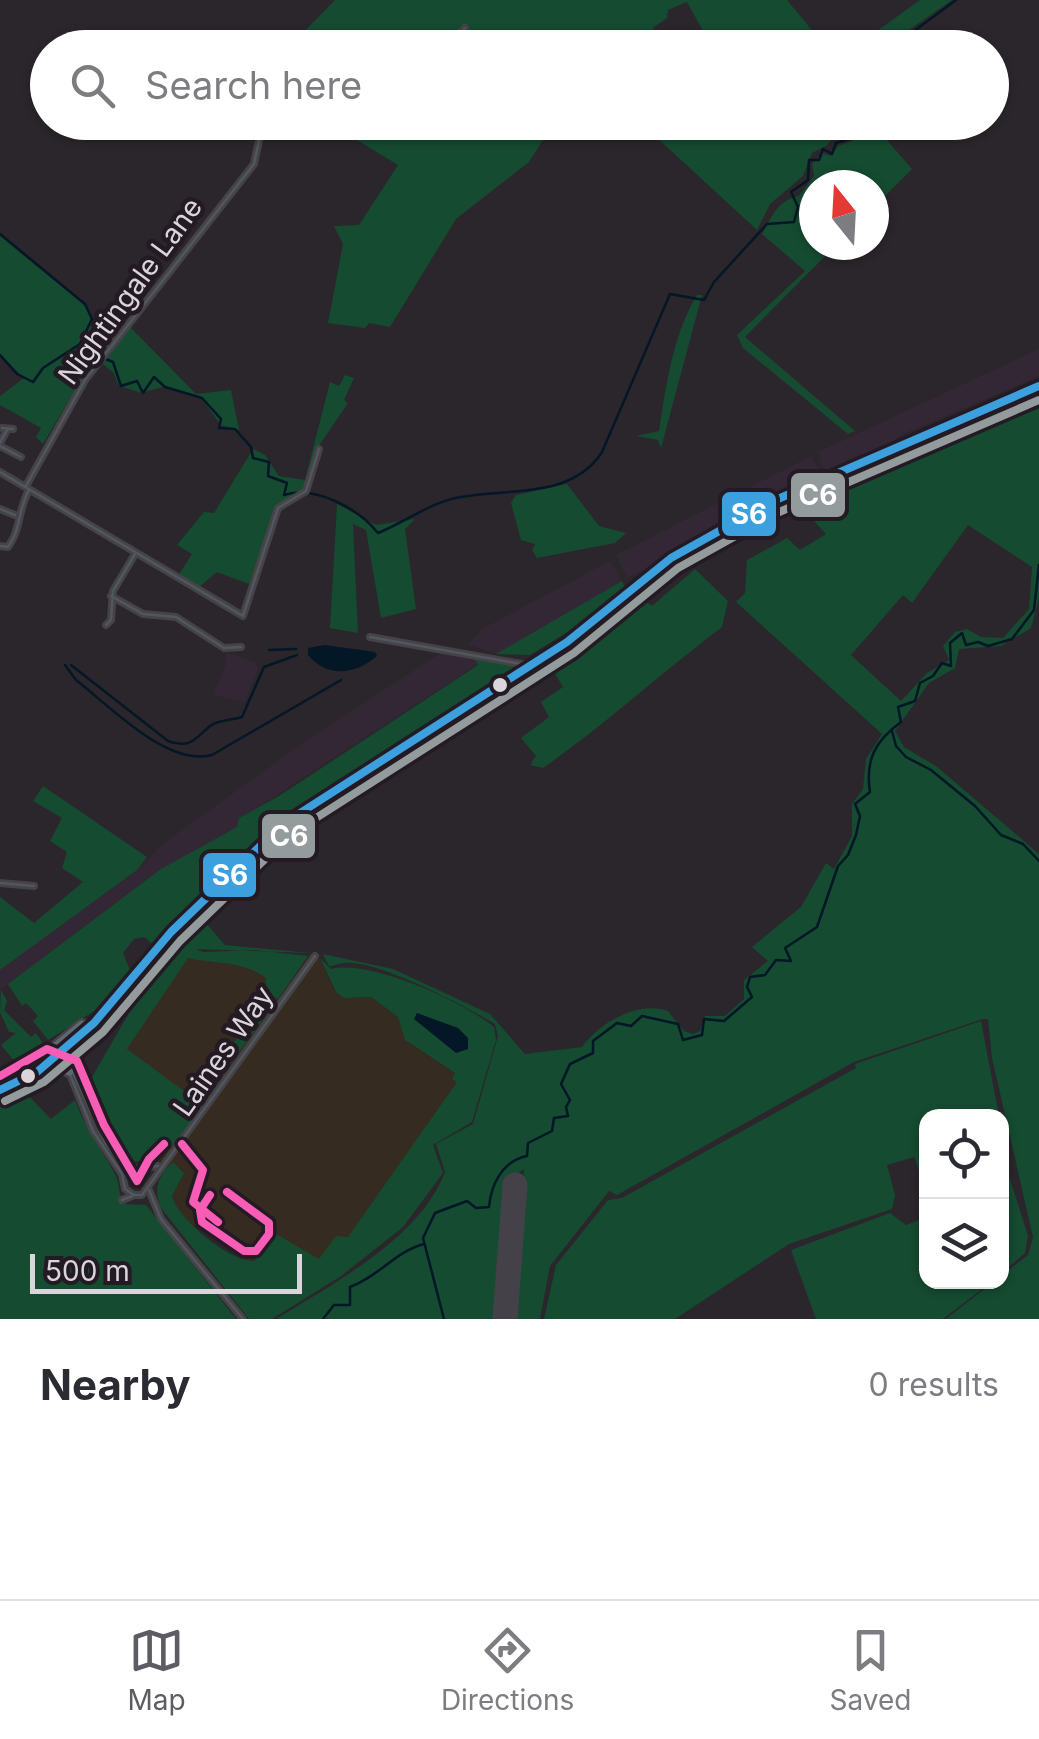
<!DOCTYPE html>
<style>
:root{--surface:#fff;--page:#f2f2f3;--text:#2b2b33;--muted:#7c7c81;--line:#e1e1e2;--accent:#5e5c63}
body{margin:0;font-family:Inter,sans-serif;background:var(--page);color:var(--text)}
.controls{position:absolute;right:30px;bottom:30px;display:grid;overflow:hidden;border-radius:20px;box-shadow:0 2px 8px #0004}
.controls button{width:90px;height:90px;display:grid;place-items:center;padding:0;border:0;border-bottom:2px solid var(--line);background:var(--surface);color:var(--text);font:50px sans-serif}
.compass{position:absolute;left:799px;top:170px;width:90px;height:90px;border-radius:50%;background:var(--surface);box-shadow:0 2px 8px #0004;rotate:342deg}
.scale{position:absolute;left:30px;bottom:25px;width:272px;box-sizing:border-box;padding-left:10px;border:5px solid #dad4db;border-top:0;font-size:28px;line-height:35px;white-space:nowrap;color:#dad4db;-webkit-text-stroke:8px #231a24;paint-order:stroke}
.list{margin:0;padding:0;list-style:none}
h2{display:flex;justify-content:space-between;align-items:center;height:130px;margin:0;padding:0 40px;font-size:42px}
h2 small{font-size:32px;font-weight:400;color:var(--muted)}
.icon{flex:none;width:55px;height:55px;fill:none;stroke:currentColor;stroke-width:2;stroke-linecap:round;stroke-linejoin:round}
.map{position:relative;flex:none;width:1039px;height:1319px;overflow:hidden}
.search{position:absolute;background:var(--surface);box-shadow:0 2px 8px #0004;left:30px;right:30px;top:30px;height:110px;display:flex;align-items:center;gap:25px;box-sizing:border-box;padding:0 35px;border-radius:55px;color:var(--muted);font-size:38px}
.sheet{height:280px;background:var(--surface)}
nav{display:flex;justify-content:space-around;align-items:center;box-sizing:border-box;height:140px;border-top:2px solid var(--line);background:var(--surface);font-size:28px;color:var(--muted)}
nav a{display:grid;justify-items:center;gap:5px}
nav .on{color:var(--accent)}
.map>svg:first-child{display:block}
.built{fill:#342735}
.industrial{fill:#362b20}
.green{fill:#154b31;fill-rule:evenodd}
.water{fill:#041726}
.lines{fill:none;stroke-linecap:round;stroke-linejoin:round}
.stream{stroke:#041726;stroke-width:2.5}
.runway{stroke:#444248;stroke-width:25}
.street-casing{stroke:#464346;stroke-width:8}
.highway-casing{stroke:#464346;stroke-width:14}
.street{stroke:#515760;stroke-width:2.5}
.highway{stroke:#5e6772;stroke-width:9}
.bus-1-casing{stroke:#231a24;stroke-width:15}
.bus-2-casing{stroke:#231a24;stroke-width:15}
.bus-3-casing{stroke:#231a24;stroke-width:15}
.bus-1{stroke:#3ba0dd;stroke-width:8}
.bus-2{stroke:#949b9d;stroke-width:8}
.bus-3{stroke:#f95cb4;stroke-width:8}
.bus-dot{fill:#dad4db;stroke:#231a24;stroke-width:4}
.labels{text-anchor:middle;stroke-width:9;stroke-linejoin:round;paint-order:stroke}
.street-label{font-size:28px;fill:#dad4db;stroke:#231a24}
.line-badge{stroke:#231a24;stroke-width:4}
.badge-label{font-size:28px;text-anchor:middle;font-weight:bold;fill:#fff}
</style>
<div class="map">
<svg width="1039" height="1319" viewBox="0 0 1039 1319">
<rect width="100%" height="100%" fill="#2b262b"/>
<g class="built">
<path d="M1039,349V376L903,434L879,451L834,470L825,471L822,465L818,452Z"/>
<path d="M811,456L820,473L814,479L627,578L616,555Z"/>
<path d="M610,561L622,581L533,633L496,654L468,644L482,629Z"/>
<path d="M226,652L255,662L258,669L245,702L213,695L226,664Z"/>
<path d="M442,652L473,656L478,664L249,813L238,827L161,869L0,990V970L137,870L165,842L303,743Z"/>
</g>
<path class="industrial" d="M311,953L320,959L333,988L344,998L371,997L398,1017L407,1042L461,1077L348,1238L336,1237L313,1269L267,1248L252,1261H245L181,1217L172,1196L184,1172L173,1162L167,1168L159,1158L203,1105L126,1050L187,958L250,966L266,978V992L278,999Z"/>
<g class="green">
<path d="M335,0H787L826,47L288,48ZM687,2L703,31L664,47L653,28L667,18L668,10Z"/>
<path d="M920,0H952L884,47H855Z"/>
<path d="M343,122H554V123L529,162L456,219L390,327L369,323L365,328L328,323L343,244L334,226L359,225L398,165L339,129L317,123L339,129Z"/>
<path d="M641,123H846L826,146L812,153L803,176L770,204L757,230Z"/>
<path d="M859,123H872L912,169L874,207V185H814V245H836L745,337L855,431L848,434L743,348L737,335L805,271L762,234C773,215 777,201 799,196L814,176L812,164L822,153L831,156L838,146L852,141Z"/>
<path d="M0,236L84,305L91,317L90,365L43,444L36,437L41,428L0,405V396L24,378L0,354Z"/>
<path d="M697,295H702L661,448L658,440L636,436L659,431C666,386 673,334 697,295Z"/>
<path d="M130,327L196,394L231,390L239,430L221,425L201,398L162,387L142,393L119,386L113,372L103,364Z"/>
<path d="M345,375L354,378L344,400L348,403L314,453L302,491L277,504L249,584L217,572L198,588L178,576L192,554L177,545L204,512L214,513L253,449L265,455L279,476L305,480L330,382L339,386Z"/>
<path d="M1039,389V598L1031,628L1001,646L959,649L955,668L929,683L895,731L904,747L936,766L1039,854V1319H946L993,1282H1002V1275L1028,1255L1033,1237L992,1058L988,1019H983L854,1062L617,1195L609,1191L550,1266L540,1319H512L524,1169L509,1180L497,1319H276C333,1284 420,1238 445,1172L436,1144L473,1124L498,1036L495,1024C467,1007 375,958 344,963C339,963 335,966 329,966L323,954L393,969L490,1014L525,1054L582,1047C599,1023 638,1000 668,1011L684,1031L693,1034L700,1031L705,1016H725L744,999V980L768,961L752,947L801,907L826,863L834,869L852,836V804L863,789L866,759L882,734L736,602L745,593L747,560L787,538L800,550L826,534L797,503L750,528L744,519L889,454L901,453L909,460L907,450ZM968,525L1032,567L1029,609L1003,638L981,637L967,629L955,632L943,646L949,660L927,673L901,701L851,655L903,595L912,603Z"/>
<path d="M567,484L599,526L626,533L615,543L537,558L532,550L535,544L521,540L511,503L516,495Z"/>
<path d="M337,504L376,525L415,519L405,529L416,609L381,618L366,530L353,524L358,633L330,628Z"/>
<path d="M695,569L728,601L722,627C661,673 606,724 543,768L530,765L536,756L521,738L549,717L541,702L563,687L547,660L595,626L644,600L652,606Z"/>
<path d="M622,581L625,588L587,620L530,655L496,654Z"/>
<path d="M481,657L515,664L509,673L275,824L206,890L155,946L144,937L134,939L123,953L132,975L99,1008L48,1040L33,1021L38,1016L26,1003L22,1006L8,984L161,869L237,827L239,818L279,796L478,665L475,660Z"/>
<path d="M43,786L147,857L137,870L0,970V897L34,923L83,882L62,868L67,852L50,841L62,818L33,801Z"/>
<path d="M262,847L270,855L205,922L225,945L311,953L196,949L203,952L255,950L308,956L278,999L265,992L266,978C242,960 212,964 188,958L127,1049L203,1105C183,1133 166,1166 129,1161L106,1133L88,1084L129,1013L192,929L186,922Z"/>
<path d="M320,958L331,969C370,959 462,1001 494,1027L496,1040L472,1122L433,1145L443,1173L403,1227L341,1276L272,1319H249L161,1208C153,1188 158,1176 173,1162L184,1173L172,1196C178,1219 230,1262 254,1261L276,1234L319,1259L336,1236L348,1237L457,1082L452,1079L455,1073L405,1040L398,1017L371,997L344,998L336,992Z"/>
<path d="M1,990L7,1001L4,1010L31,1037L36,1033L46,1048L21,1069L1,1045L16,1033L9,1032L0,1012Z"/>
<path d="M268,1003L272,1008L205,1098L199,1093L259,1006Z"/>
<path d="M981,1021L999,1116H926V1190L914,1157L887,1165L895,1195L892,1209L789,1244L675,1319H544L556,1265L608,1200L622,1198L856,1068L855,1064Z"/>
<path d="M19,1086L51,1119L75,1100C85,1128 101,1148 115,1174C121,1185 116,1193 126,1204L146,1205L236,1319H0V1094Z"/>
<path d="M1009,1176L1028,1236L1025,1253L1002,1273V1178Z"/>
<path d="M517,1177L522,1181L510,1319H500L511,1183Z"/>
<path d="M926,1201V1282H991L943,1319H816L791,1250L890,1213L906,1225L922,1219L918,1204Z"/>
</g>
<g class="water">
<path d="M325,645L375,652L377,656C356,674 328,679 308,655V648Z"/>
<path d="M417,1013L458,1028L468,1038V1049L456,1053L414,1019Z"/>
</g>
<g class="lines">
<g class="stream">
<path d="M891,48L956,0"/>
<path d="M0,234L85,304L92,319L80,344L43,368L33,382L17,374L0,355"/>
<path d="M85,339L98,356L113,362L121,386L137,381L143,393L154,377L165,387L202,398L221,419L219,428L235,429L251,447L253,458L269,462L268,476L287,483L284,495C315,485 359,509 378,533C406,522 430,502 461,497C509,488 572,499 602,452L670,294L704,300L714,282L767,224L794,222L798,207L791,192L808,180L809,160H819L823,149L832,154L836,143L849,139L850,129L858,122"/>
<path d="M269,650L296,649"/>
<path d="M65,665L76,680C110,706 167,767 212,755L341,680"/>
<path d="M71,665L168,741C190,749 195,739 210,726C217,720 233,720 242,717L264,667L297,655"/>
<path d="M892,731L896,746L906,757L931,770L975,806L1001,835L1023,844L1039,861"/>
<path d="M323,1319L334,1305H350V1287C378,1277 396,1251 424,1244"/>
<path d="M444,1319L423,1238L435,1213L467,1201L476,1208L489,1207C491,1185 502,1161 527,1156L528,1143L552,1131L554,1118L568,1116L566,1107L570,1100L561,1084L570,1064L593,1053V1041L617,1023L631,1026L642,1016L678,1024L683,1040L702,1035L704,1019L724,1021L752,997L747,987L750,977L765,975L776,960L791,961L785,948L817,927L838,866L848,855L856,835L860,816L855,804L870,792C865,760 875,741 901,722L898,707L915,701L920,683L933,676L942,663L951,666L950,643L962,633L966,645L978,642L988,646L1012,639L1034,610L1039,565"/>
</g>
<path class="runway" d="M505,1319L515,1185"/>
<defs>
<g id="street">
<path d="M307,48L346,36L384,48"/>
<path d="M446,48L465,28"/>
<path d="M472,48L478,44"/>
<path d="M2,428L13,429"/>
<path d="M0,443L7,430"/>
<path d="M0,446L21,457"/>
<path d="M0,472L243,616L278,508L306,491L319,449"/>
<path d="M26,486L85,380L254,164L263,122"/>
<path d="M0,509L15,515"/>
<path d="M0,546L8,547C21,530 18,509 29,490"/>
<path d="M111,596L143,614L176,617L224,648L241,647"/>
<path d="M599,621L643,599L681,556"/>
<path d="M106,625L111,620L113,591L135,554"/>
<path d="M370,637L527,665"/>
<path d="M0,883L34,886"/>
<path d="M65,1055L105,1142L120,1162L132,1169L158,1166"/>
<path d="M69,1072L93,1131L122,1174L125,1189L134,1195H142L315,956"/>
<path d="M149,1190L161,1219L243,1319"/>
<path d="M122,1200L132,1196"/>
</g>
<g id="highway">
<path d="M50,1061L69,1071"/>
<path d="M21,1076L82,1025"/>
<path d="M0,1090L37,1072L94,1023L171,932L283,824L567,642L671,558L771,502L1039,386"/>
</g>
</defs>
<use href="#street" class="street-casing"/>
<use href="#highway" class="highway-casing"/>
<use href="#street" class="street"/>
<use href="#highway" class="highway"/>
<defs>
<path id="bus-1" d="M0,1090L37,1072L94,1023L171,932L283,824L567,642L671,558L771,502L1039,386"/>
<path id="bus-2" d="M5,1101L44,1082L103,1032L180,941L291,834L574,653L678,568L777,513L1039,400"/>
<g id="bus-3">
<path d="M0,1076L47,1049L77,1061L104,1125L137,1181L149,1159L164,1144"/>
<path d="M182,1144L203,1170L193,1202L218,1222"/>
<path d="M210,1195L200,1210L202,1222L244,1251H256L269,1234V1223L227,1192"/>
</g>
</defs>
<use href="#bus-1" class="bus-1-casing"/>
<use href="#bus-2" class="bus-2-casing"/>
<use href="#bus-3" class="bus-3-casing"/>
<use href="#bus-1" class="bus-1"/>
<use href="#bus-2" class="bus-2"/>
<use href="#bus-3" class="bus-3"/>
</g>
<g class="bus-dot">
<circle cx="500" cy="685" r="9"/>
<circle cx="28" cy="1076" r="9"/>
</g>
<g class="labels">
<g class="street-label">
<text transform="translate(130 291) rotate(-54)" y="10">Nightingale Lane</text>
<text transform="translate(223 1051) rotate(-55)" y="10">Laines Way</text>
</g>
</g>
<g class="line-badge">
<rect x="789" y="471" width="58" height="48" rx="10" fill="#949b9d"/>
<rect x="720" y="490" width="58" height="48" rx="10" fill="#3ba0dd"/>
<rect x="260" y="812" width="57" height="48" rx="10" fill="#949b9d"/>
<rect x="201" y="851" width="57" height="48" rx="10" fill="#3ba0dd"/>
</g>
<g class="badge-label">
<text x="818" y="505">C6</text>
<text x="749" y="524">S6</text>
<text x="289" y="846">C6</text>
<text x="230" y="885">S6</text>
</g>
</svg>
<div class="controls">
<button><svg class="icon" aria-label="locate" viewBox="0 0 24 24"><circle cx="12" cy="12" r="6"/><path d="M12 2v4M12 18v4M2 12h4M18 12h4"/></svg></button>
<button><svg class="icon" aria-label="layers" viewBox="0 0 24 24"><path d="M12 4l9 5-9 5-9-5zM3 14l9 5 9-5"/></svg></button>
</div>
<svg class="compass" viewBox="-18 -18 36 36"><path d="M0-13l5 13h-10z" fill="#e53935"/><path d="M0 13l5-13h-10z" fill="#7c7c81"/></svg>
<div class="scale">500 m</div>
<div class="search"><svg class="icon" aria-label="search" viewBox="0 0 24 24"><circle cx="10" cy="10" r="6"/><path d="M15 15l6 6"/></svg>Search here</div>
</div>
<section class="sheet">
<h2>Nearby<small>0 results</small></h2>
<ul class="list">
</ul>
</section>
<nav>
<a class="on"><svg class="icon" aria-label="map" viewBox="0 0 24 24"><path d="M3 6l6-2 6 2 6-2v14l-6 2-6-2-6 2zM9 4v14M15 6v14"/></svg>Map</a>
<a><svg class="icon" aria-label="directions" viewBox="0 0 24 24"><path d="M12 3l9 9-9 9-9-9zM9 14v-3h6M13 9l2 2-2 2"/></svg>Directions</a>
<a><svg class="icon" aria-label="saved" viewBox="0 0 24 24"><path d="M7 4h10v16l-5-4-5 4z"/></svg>Saved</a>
</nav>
